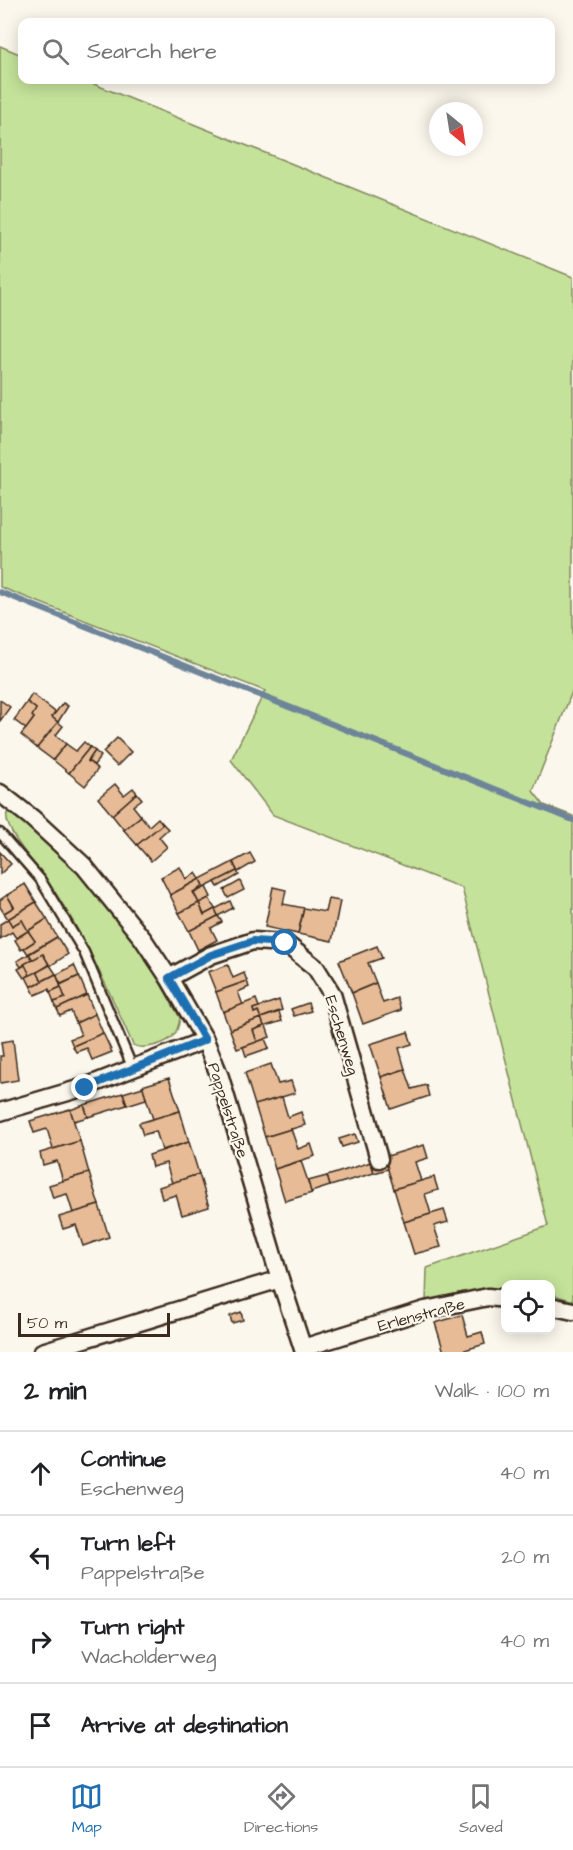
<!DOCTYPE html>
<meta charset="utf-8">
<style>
:root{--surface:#fff;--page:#f6f6f6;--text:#202124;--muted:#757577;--line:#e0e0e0;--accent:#1f6fb2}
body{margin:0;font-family:"Architects Daughter",sans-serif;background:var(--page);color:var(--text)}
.controls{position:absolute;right:18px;bottom:18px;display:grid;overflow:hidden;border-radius:12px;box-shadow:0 3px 15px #0003}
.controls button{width:54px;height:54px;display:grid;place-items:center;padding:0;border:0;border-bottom:2px solid var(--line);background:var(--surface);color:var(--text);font:30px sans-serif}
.compass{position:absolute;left:429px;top:102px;width:54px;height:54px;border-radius:50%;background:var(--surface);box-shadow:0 3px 15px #0003;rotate:150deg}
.scale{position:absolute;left:18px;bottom:15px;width:152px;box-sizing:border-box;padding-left:6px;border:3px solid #3b2a1e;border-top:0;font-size:16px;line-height:21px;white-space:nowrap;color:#3b2a1e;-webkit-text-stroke:4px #fbf7ec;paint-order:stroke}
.stop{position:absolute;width:18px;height:18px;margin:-14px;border:4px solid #1f6fb2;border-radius:50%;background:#fff}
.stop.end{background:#1f6fb2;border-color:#fff;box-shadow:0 2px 6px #0008}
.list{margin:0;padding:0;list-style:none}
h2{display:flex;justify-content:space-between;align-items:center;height:78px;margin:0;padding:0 24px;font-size:26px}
h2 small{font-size:20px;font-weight:400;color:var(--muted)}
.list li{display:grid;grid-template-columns:39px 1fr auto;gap:18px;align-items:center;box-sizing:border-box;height:84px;padding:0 24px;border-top:2px solid var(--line)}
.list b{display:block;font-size:22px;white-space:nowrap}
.list p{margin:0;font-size:20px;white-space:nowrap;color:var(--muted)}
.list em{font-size:20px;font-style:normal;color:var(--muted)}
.icon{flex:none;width:33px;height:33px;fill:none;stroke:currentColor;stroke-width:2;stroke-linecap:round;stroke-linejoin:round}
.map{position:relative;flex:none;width:573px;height:1352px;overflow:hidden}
.search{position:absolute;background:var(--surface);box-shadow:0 3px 15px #0003;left:18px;right:18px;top:18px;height:66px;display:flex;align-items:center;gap:15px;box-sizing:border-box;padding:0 21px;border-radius:12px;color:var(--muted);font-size:22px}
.sheet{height:414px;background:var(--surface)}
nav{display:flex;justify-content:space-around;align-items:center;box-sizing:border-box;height:84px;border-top:2px solid var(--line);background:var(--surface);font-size:16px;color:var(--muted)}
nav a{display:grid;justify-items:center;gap:3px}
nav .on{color:var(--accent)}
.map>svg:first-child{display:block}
.green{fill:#c4e29a;stroke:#80865c;stroke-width:1.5}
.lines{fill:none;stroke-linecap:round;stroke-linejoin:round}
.stream{stroke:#6e8499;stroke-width:6}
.building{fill:#e6bb96;stroke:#3b2a1e;stroke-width:1.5}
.lane-casing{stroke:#3b2a1e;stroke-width:13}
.street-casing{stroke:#3b2a1e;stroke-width:21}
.lane{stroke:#fbf7ec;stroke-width:8}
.street{stroke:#fbf7ec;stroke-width:16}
.route{stroke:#1f6fb2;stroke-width:8}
.labels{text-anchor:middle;stroke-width:4.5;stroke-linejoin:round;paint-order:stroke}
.street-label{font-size:16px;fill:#3b2a1e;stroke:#fbf7ec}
</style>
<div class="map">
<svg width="573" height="1352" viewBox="0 0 573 1352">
<rect width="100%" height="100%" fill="#fbf7ec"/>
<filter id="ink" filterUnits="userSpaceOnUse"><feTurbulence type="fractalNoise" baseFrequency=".0167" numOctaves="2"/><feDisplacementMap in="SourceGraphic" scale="12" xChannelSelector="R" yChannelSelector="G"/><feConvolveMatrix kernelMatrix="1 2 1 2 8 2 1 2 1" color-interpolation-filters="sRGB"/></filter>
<g filter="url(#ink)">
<g class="green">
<path d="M0,46L22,55V80H84L573,277V689L533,791L544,805L573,816V1301L551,1294L550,1284H506L505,1288C477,1289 453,1293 426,1302L427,1268L548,1226L462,888L273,815L231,760L265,691L0,587Z"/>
<path d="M14,812C60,854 107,897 141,950C155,972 167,995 180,1018C179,1024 178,1031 173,1036C166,1044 142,1051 133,1045C108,988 82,930 46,879C36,865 3,830 7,813Z"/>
</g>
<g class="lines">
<path class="stream" d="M0,592L573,820"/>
</g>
<g class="building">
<path d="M32,694L55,712L52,717L58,722L37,748L21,735L34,718L32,716L36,709L27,702Z"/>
<path d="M0,700L10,707L0,721Z"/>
<path d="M27,702L36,709L32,716L34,718L26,729L14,720Z"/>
<path d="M63,703L68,706L58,722L52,717Z"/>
<path d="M58,722L63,726L56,735L66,744L53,760L37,748Z"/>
<path d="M117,738L131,752L117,766L103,752Z"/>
<path d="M84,742L90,747L69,773L53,760L66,744L76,751Z"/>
<path d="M90,747L95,751L88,761L98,769L85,786L69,773Z"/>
<path d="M95,751L101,756L94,765L88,761Z"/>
<path d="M115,784L124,795L133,788L137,793L112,815L98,798Z"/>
<path d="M137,793L142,799L133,806L141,816L124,830L112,815Z"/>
<path d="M141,816L149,826L158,818L163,824L137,845L124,830Z"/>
<path d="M163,824L168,829L159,837L167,847L151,861L137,845Z"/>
<path d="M0,852L11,864L0,874Z"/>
<path d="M250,853L255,862L238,872L233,862Z"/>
<path d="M233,862L237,871L194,893L193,892L203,886L200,879Z"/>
<path d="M180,867L186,879L196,873L200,879L170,895L161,877Z"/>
<path d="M237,871L239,875L218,887L215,882Z"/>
<path d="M200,879L203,886L193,892L199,903L179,913L170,895Z"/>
<path d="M240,881L244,890L228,898L224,890Z"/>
<path d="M25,884L36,902L8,919L4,913L14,907L7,895Z"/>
<path d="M206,887L211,897L199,903L194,893Z"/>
<path d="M273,887L286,890L283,904L304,908L298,934L265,927Z"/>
<path d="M7,895L14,907L4,913L0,907V900Z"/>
<path d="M209,898L215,909L204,915L199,903Z"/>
<path d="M328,899L340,901L332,941L298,934L304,908L325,912Z"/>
<path d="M230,901L233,908L218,916L215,909Z"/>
<path d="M36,902L47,919L28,931L22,920L12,926L8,919Z"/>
<path d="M199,903L204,915L215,909L218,916L189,931L179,913Z"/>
<path d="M218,916L222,922L211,928L217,940L198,950L189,931Z"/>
<path d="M8,919L12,926L22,920L28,931L16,938L12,932L0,939V924Z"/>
<path d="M47,919L57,937L28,954L24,948L35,941L28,931Z"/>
<path d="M28,931L35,941L21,950L15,940Z"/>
<path d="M57,937L68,954L50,966L43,954L33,960L29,954Z"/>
<path d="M377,946L382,958L368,963L376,983L352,993L339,961Z"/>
<path d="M29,954L32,959L21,967L17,961Z"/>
<path d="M43,954L49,965L30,977L24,964Z"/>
<path d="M25,965L30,975L24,978L18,969Z"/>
<path d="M50,965L56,974L42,981L37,972Z"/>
<path d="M74,965L79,976L61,984L56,975Z"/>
<path d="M228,965L233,978L244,973L247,981L216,992L208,972Z"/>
<path d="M37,972L42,981L31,987L26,977Z"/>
<path d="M56,974L61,987L50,992L49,989L35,995L31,987Z"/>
<path d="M79,976L87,995L57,1009L54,1002L65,998L60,985Z"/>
<path d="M247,981L249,987L238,992L243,1005L223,1012L216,992Z"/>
<path d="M376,983L383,1003L397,998L401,1010L363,1024L352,993Z"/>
<path d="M61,987L65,998L54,1002L50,992Z"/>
<path d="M87,995L95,1014L76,1023L71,1011L60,1016L57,1009Z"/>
<path d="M256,999L259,1007L253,1009L254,1013L258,1011L261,1018L230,1030L223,1012Z"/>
<path d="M279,1000L282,1010L261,1018L258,1011L254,1013L253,1009Z"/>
<path d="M308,1003L311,1011L294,1016L291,1009Z"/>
<path d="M279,1012L282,1021L266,1026L270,1037L257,1042L253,1030L264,1026L261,1018Z"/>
<path d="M95,1014L103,1033L73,1046L70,1039L81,1035L76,1023Z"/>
<path d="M261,1018L264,1026L253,1030L257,1042L237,1049L230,1030Z"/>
<path d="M408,1032L412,1044L399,1048L405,1069L381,1077L370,1044Z"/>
<path d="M103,1033L112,1052L92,1060L87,1048L76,1052L73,1046Z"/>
<path d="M265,1039L269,1048L246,1056L243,1047Z"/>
<path d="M13,1040L18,1080L0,1083V1056H3L1,1042Z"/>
<path d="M271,1064L278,1084L291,1081L295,1093L255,1105L245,1073Z"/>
<path d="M405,1069L412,1089L426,1085L429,1096L391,1109L381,1077Z"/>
<path d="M169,1078L180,1111L153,1119L142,1086Z"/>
<path d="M143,1087L146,1099L127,1105L123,1093Z"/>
<path d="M123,1093L127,1105L88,1117L84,1105Z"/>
<path d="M282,1097L288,1117L301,1112L305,1125L265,1137L255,1105Z"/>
<path d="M84,1105L88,1117L74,1121L70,1110Z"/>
<path d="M70,1109L80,1141L53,1149L47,1129L34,1133L30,1121Z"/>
<path d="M180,1111L189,1142L162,1150L156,1131L143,1135L139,1123Z"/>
<path d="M291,1129L298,1149L311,1144L315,1156L275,1169L265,1137Z"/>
<path d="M355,1134L358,1142L342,1147L339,1139Z"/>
<path d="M80,1141L89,1173L63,1181L57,1161L43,1165L40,1153Z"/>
<path d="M189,1142L199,1174L172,1183L166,1163L152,1167L149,1155Z"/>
<path d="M424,1145L428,1158L415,1162L421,1181L394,1189L384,1157Z"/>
<path d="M385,1158L388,1169L374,1173L371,1162Z"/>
<path d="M301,1161L312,1193L285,1201L275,1169Z"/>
<path d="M371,1162L374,1173L330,1186L327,1176Z"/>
<path d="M89,1173L99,1205L73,1213L67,1194L53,1198L49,1185Z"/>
<path d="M199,1174L209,1207L182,1215L176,1195L162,1199L159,1187Z"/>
<path d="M327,1176L330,1186L311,1192L308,1181Z"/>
<path d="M434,1177L438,1190L425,1194L431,1214L404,1222L394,1189Z"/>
<path d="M99,1205L109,1237L83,1246L76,1225L63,1229L59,1217Z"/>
<path d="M444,1210L448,1222L434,1226L441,1247L414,1254L404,1222Z"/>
<path d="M241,1312L243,1320L232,1323L230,1316Z"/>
<path d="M462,1315L468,1336L482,1332L485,1344L458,1352H444L435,1323Z"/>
</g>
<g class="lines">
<defs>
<path id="lane" d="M0,833L40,879L84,952L133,1069"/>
<g id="street">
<path d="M0,793L32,818L84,866L143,939L169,978L205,1040L220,1077L280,1279L304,1352"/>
<path d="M169,978L211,955L253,941L285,943L316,968L332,994L379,1159"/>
<path d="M0,1112L85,1087L205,1040"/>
<path d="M550,1306L573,1311"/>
<path d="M303,1348L425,1310L488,1297L506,1299"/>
<path d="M42,1352L280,1279"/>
</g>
</defs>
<use href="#lane" class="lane-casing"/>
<use href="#street" class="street-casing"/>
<use href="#lane" class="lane"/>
<use href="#street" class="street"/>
</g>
</g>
<g class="lines" filter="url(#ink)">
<path class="route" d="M85,1088L205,1040L169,978L211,955L253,941L285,943"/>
</g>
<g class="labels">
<g class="street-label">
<text transform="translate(343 1035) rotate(73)" y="6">Eschenweg</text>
<text transform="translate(229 1110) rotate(72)" y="6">Pappelstraße</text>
<text transform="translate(421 1314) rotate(-15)" y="6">Erlenstraße</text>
</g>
</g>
</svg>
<div class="controls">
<button><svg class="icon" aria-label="locate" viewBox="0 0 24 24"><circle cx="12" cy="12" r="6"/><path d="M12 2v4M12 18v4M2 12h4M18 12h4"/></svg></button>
</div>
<svg class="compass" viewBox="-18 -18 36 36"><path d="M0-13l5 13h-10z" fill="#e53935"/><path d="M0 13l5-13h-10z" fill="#757577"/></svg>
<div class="scale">50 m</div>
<div class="stop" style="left:285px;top:943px"></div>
<div class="stop end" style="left:85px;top:1088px"></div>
<div class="search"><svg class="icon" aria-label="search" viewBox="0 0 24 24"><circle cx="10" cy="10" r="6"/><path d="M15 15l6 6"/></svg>Search here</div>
</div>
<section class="sheet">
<h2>2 min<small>Walk · 100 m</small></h2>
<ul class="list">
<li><svg class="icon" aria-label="ahead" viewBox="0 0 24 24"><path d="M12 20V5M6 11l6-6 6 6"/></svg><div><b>Continue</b><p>Eschenweg</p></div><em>40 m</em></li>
<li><svg class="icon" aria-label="left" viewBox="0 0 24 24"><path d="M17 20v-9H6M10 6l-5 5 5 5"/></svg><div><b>Turn left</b><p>Pappelstraße</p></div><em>20 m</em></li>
<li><svg class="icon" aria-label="right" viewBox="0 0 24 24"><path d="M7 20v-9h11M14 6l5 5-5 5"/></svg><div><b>Turn right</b><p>Wacholderweg</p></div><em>40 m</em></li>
<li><svg class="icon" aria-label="arrive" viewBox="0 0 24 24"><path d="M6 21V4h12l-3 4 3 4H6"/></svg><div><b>Arrive at destination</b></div></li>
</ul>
</section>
<nav>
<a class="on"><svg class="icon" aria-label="map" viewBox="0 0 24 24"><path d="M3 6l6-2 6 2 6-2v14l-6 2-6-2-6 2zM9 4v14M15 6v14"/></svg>Map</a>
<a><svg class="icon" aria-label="directions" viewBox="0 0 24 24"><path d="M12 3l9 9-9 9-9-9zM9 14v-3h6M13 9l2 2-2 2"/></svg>Directions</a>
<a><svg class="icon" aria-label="saved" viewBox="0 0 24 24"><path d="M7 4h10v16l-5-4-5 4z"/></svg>Saved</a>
</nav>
